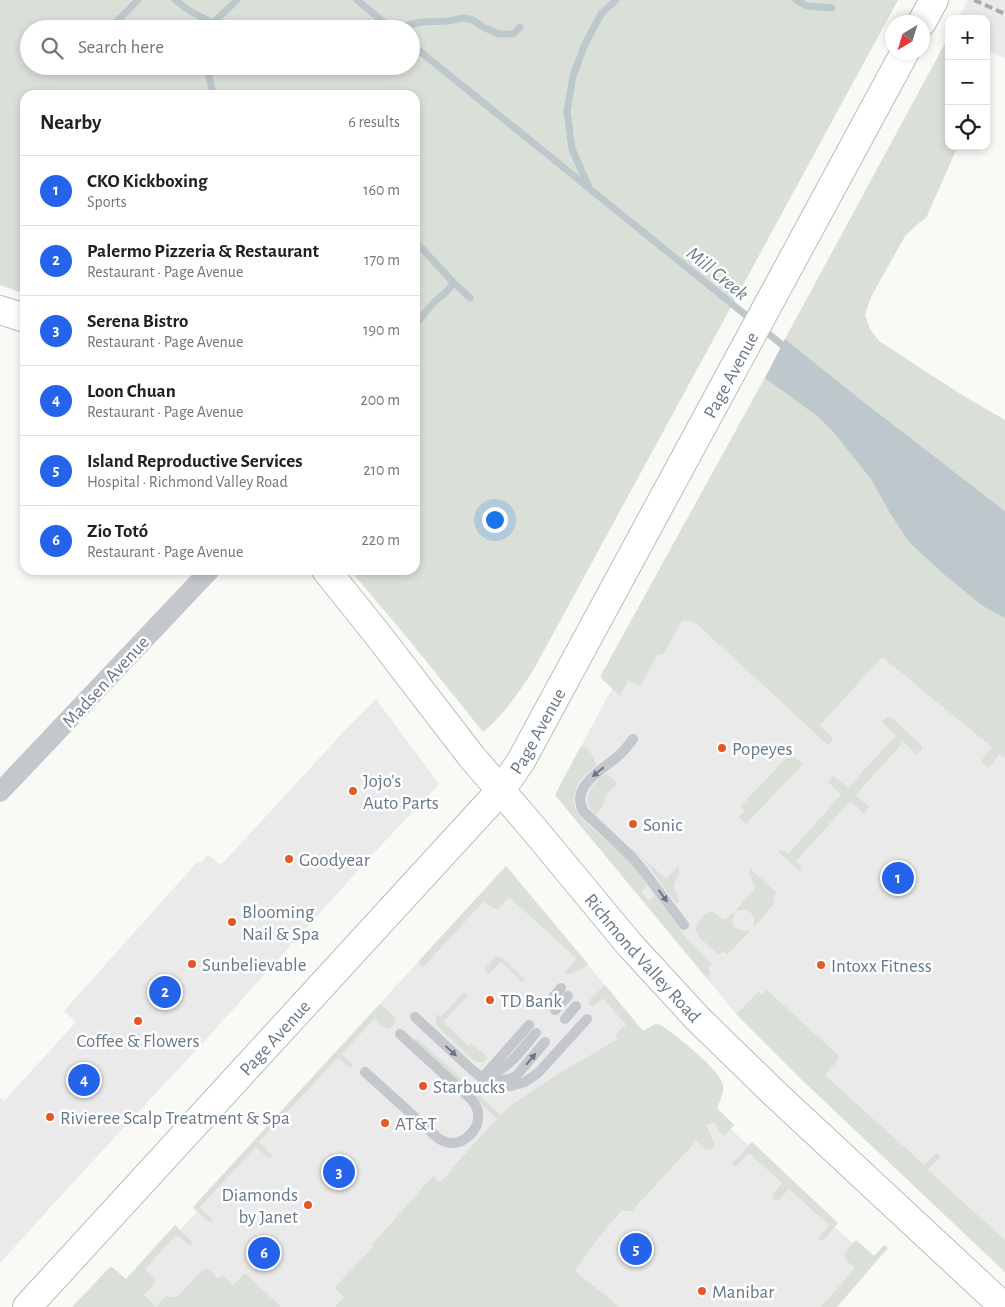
<!DOCTYPE html>
<meta charset="utf-8">
<style>
:root{--surface:#fff;--page:#f2f2f2;--text:#202124;--muted:#757577;--line:#e0e0e0;--accent:#2563eb}
body{margin:0;font-family:"Alegreya Sans",sans-serif;background:var(--page);color:var(--text)}
.controls{position:absolute;right:15px;top:15px;display:grid;overflow:hidden;border-radius:10px;box-shadow:0 2px 8px #0003}
.controls button{width:45px;height:45px;display:grid;place-items:center;padding:0;border:0;border-bottom:1px solid var(--line);background:var(--surface);color:var(--text);font:25px sans-serif}
.compass{position:absolute;left:885px;top:15px;width:45px;height:45px;border-radius:50%;background:var(--surface);box-shadow:0 2px 8px #0003;rotate:218deg}
.you{position:absolute;left:494px;top:519px;width:18px;height:18px;margin:-12px;border:4px solid #fff;border-radius:50%;background:#1a73e8;box-shadow:0 0 0 8px #1a73e833}
.badge{display:grid;place-items:center;width:32px;height:32px;border-radius:50%;background:var(--accent);color:#fff;font-size:16px;font-weight:700}
.pin{position:absolute;translate:-50% -50%;border:2px solid #fff;box-shadow:0 1px 5px #0006}
.list{margin:0;padding:0;list-style:none}
h2{display:flex;justify-content:space-between;align-items:center;height:65px;margin:0;padding:0 20px;font-size:21px}
h2 small{font-size:16px;font-weight:400;color:var(--muted)}
.list li{display:grid;grid-template-columns:32px 1fr auto;gap:15px;align-items:center;box-sizing:border-box;height:70px;padding:0 20px;border-top:1px solid var(--line)}
.list b{display:block;font-size:19px;white-space:nowrap}
.list p{margin:0;font-size:16px;white-space:nowrap;color:var(--muted)}
.list em{font-size:16px;font-style:normal;color:var(--muted)}
.icon{flex:none;width:28px;height:28px;fill:none;stroke:currentColor;stroke-width:2;stroke-linecap:round;stroke-linejoin:round}
.map{position:relative;flex:none;width:1005px;height:1307px;overflow:hidden}
.search{position:absolute;background:var(--surface);box-shadow:0 2px 8px #0003;left:20px;top:20px;width:400px;height:55px;display:flex;align-items:center;gap:12px;box-sizing:border-box;padding:0 18px;border-radius:28px;color:var(--muted);font-size:19px}
.panel{position:absolute;background:var(--surface);box-shadow:0 2px 8px #0003;left:20px;top:90px;width:400px;height:485px;border-radius:15px}
.map>svg:first-child{display:block}
.built{fill:#e9eae9}
.green{fill:#dae0d7;fill-rule:evenodd}
.water{fill:#bcc8cc}
.lines{fill:none;stroke-linecap:round;stroke-linejoin:round}
.stream{stroke:#bcc8cc;stroke-width:7}
.secondary-casing{stroke:#b8bdc2;stroke-width:30}
.lane{stroke:#c4c8cc;stroke-width:10}
.street{stroke:#c4c8cc;stroke-width:20}
.secondary{stroke:#fff;stroke-width:28}
.rail{stroke:#a6acb2;stroke-width:4;stroke-dasharray:8 4;stroke-linecap:butt}
.oneway{fill:#677888}
.poi-dot{fill:#e75828;stroke:#fff;stroke-width:2}
.labels{text-anchor:middle;stroke-width:5;stroke-linejoin:round;paint-order:stroke}
.street-label{font-size:19px;fill:#677888;stroke:#fff}
.poi-label{font-size:19px;fill:#677888;stroke:#fff;text-anchor:start}
.water-label{font-size:20px;font-style:italic;fill:#637a83;stroke:#fff}
</style>
<div class="map">
<svg width="1005" height="1307" viewBox="0 0 1005 1307">
<rect width="100%" height="100%" fill="#f9f9f6"/>
<g class="built">
<path d="M968,0H1005V58L986,50V19H958Z"/>
<path d="M675,617L882,648L1005,748V1272L801,1079L736,1014L555,795L609,694L631,660Z"/>
<path d="M376,699L439,784L372,855L210,1035L88,1166L0,1263V1098L4,1101L76,1022L64,1011L198,861L201,863L208,855L221,865L348,727Z"/>
<path d="M506,866L637,1024L615,1041L559,1073L511,1105L451,1167L452,1168L440,1182L433,1176L371,1245L373,1247L335,1288L344,1297L335,1307H281L245,1274L233,1286L222,1276L219,1279L207,1268L201,1271L177,1297L169,1296L156,1306L144,1295L155,1283L156,1281L145,1269L126,1279L175,1225L180,1230L197,1212L193,1207Z"/>
<path d="M716,1108L734,1125L731,1129L748,1145L752,1142L838,1223L835,1227L852,1243L856,1240L874,1256L830,1307H620L575,1271L597,1240Z"/>
</g>
<g class="green">
<path d="M0,0H898L534,669C520,691 503,716 483,732L410,641L350,570H415V95H25V294L0,285ZM29,29H411V66H29Z"/>
<path d="M949,36V146H958L926,218L919,223L905,236L871,297L865,315L870,329L879,341L962,395L1005,420V511L860,399L785,339Z"/>
<path d="M768,372L1005,569V758L1000,754L989,767H987L981,761L992,747L882,657L820,725L832,737V741L828,745L698,625L690,621L683,620L681,622L664,654H658L640,686L628,680L620,696L601,678V675Z"/>
<path d="M887,717L892,718L920,744L922,747V749L917,754L903,742L856,795L869,807L865,813H864L850,801L796,861L802,867L799,870L778,852L781,849L788,854L841,795L829,783V781L833,776L835,777L848,788L896,735L882,722Z"/>
<path d="M581,746C589,748 595,758 596,766C587,772 578,780 575,792C574,797 573,802 575,807C580,822 611,844 624,856C633,865 641,875 647,886L641,892L649,901L655,896L687,939L712,964L708,968L711,973L707,978L555,795Z"/>
<path d="M790,754L793,758L795,757L803,764L746,824L739,817L745,811L740,807Z"/>
<path d="M606,773L617,783L605,797L603,806L595,815C580,797 591,786 606,773Z"/>
<path d="M635,851L666,879L679,866V874L673,885L679,900L678,903H677L674,901L646,862Z"/>
<path d="M506,866L588,964C580,970 573,975 564,974L576,958L509,897L498,909L493,908L484,901L424,966L422,967L418,962Z"/>
<path d="M751,869L777,893L773,897L775,901L773,905L754,927L753,926C757,915 748,907 737,911L736,910L754,889L755,887L749,873Z"/>
<path d="M711,911C723,917 722,925 733,912L735,914C727,929 740,932 751,930L728,954H726L723,951L719,955L700,938L695,931C696,923 704,914 711,911Z"/>
<path d="M496,957H501L525,979L522,982L501,962L489,974L484,969Z"/>
<path d="M605,985L643,1031L655,1024L661,1025C675,1035 720,1069 723,1085C724,1093 720,1101 717,1108L734,1125L727,1133L724,1135L719,1132L715,1122L706,1125L714,1142L713,1148C706,1153 701,1145 696,1141L632,1211H622L597,1240L575,1271L620,1307H335L344,1297L334,1288L373,1247L371,1245L433,1176L440,1182L452,1169L451,1168L497,1119L416,1043L415,1042V1039H418L501,1115L511,1105L559,1073L618,1039L615,1035L626,1025L603,998L593,1006H591L589,1004L591,998Z"/>
<path d="M767,990L839,1056L838,1060L825,1075L924,1165L936,1153L940,1155V1157L928,1170L1005,1240V1272L801,1079L736,1014L758,992L763,994Z"/>
<path d="M464,992L468,996L444,1021L446,1023V1025L469,1046L471,1043L488,1058L483,1062H478L472,1059L440,1029L435,1022L437,1014L441,1017Z"/>
<path d="M380,1004L395,1017L396,1020C394,1024 391,1029 387,1029L382,1027L374,1019L342,1054L352,1064V1068L349,1067L338,1057L332,1064L259,1142L271,1154L272,1156L270,1158H268L256,1147L200,1207L212,1219V1222H209L193,1207Z"/>
<path d="M752,1142L838,1223L823,1241L819,1240V1237L829,1225L789,1189L778,1201H775L773,1200L772,1195L782,1183L749,1153L737,1165L735,1166L733,1165V1162L743,1152L745,1151V1149Z"/>
<path d="M175,1225L192,1242L191,1245H189L176,1235L145,1269L156,1281L155,1283L144,1295L156,1306L166,1296L177,1297L201,1271L207,1268L219,1279L222,1275L233,1285L245,1273L281,1307H72L110,1267H112L126,1279Z"/>
<path d="M856,1240L874,1256L884,1245L888,1248L837,1307H821L855,1268L845,1259L844,1254Z"/>
</g>
<path class="water" d="M785,339L860,399L1005,511V618L983,606L946,576L909,542L890,513L871,479L831,429L817,416L765,378Z"/>
<g class="lines">
<g class="stream">
<path d="M175,0L190,11L213,23"/>
<path d="M357,0L392,29"/>
<path d="M796,0L807,6L832,8"/>
<path d="M110,29L124,14L138,0"/>
<path d="M210,29L213,23L237,0"/>
<path d="M393,29L421,22L448,21L464,18L473,20L485,28L499,34H513L520,27"/>
<path d="M411,44L753,321"/>
<path d="M207,66L213,95"/>
<path d="M588,185L572,149L567,111L573,76L585,44L601,14L616,0"/>
<path d="M415,241L454,283L470,298"/>
<path d="M415,325L434,302L445,293L454,283"/>
<path d="M761,328L790,351"/>
</g>
<defs>
<g id="secondary">
<path d="M922,22L934,0"/>
<path d="M0,310L25,318"/>
<path id="s1" d="M326,570L378,635L471,756L533,828L629,944L698,1019L773,1092L1004,1307"/>
<path id="s2" d="M27,1307L501,790L521,761L905,52"/>
</g>
</defs>
<use href="#secondary" class="secondary-casing"/>
<g class="lane">
<path d="M633,739C628,746 623,752 617,757C601,770 569,788 584,812L632,857L642,869L684,925"/>
<path d="M546,1005L561,988"/>
<path d="M555,1010L568,996"/>
<path d="M415,1017L470,1068L482,1078L502,1086H511L525,1082L538,1073L587,1019"/>
<path d="M565,1019L576,1006"/>
<path d="M365,1072L439,1139C443,1141 447,1143 451,1143C463,1144 478,1131 478,1118C479,1110 476,1105 471,1099L400,1034"/>
<path d="M483,1077C508,1071 520,1051 536,1033"/>
<path d="M482,1078L529,1025"/>
<path d="M498,1080L510,1079L516,1076L545,1042"/>
</g>
<path class="street" d="M0,792L210,570"/>
<use href="#secondary" class="secondary"/>
<path class="rail" d="M974,0L1005,14"/>
</g>
<defs><path id="oneway-solid" d="M-6-.8H1V-3.2L6.5 0L1 3.2V.8H-6Z" transform="scale(1.25)"/></defs>
<g class="oneway">
<use href="#oneway-solid" transform="translate(598 772) rotate(140)"/>
<use href="#oneway-solid" transform="translate(663 896) rotate(54)"/>
<use href="#oneway-solid" transform="translate(451 1051) rotate(43)"/>
<use href="#oneway-solid" transform="translate(531 1059) rotate(-50)"/>
</g>
<g class="poi-dot">
<circle cx="722" cy="748" r="5"/>
<circle cx="353" cy="791" r="5"/>
<circle cx="633" cy="824" r="5"/>
<circle cx="289" cy="859" r="5"/>
<circle cx="232" cy="922" r="5"/>
<circle cx="192" cy="964" r="5"/>
<circle cx="821" cy="965" r="5"/>
<circle cx="490" cy="1000" r="5"/>
<circle cx="138" cy="1021" r="5"/>
<circle cx="423" cy="1086" r="5"/>
<circle cx="50" cy="1117" r="5"/>
<circle cx="385" cy="1123" r="5"/>
<circle cx="308" cy="1205" r="5"/>
<circle cx="702" cy="1291" r="5"/>
</g>
<g class="labels">
<g class="street-label">
<text dy="7" stroke="none"><textPath href="#s2" startOffset="1176">Page Avenue</textPath></text>
<text transform="translate(105 681) rotate(-47)" y="7">Madsen Avenue</text>
<text dy="7" stroke="none"><textPath href="#s2" startOffset="771">Page Avenue</textPath></text>
<text dy="7" stroke="none"><textPath href="#s1" startOffset="501">Richmond Valley Road</textPath></text>
<text dy="7" stroke="none"><textPath href="#s2" startOffset="366">Page Avenue</textPath></text>
</g>
<g class="poi-label">
<text x="732" y="755">Popeyes</text>
<text x="363" y="787">Jojo's<tspan x="363" dy="22">Auto Parts</tspan></text>
<text x="643" y="831">Sonic</text>
<text x="299" y="866">Goodyear</text>
<text x="242" y="918">Blooming<tspan x="242" dy="22">Nail &amp; Spa</tspan></text>
<text x="202" y="971">Sunbelievable</text>
<text x="831" y="972">Intoxx Fitness</text>
<text x="500" y="1007">TD Bank</text>
<text x="138" y="1047" text-anchor="middle">Coffee &amp; Flowers</text>
<text x="433" y="1093">Starbucks</text>
<text x="60" y="1124">Rivieree Scalp Treatment &amp; Spa</text>
<text x="395" y="1130">AT&amp;T</text>
<text x="298" y="1201" text-anchor="end">Diamonds<tspan x="298" dy="22">by Janet</tspan></text>
<text x="712" y="1298">Manibar</text>
</g>
<g class="water-label">
<text transform="translate(718 273) rotate(39)" y="7">Mill Creek</text>
</g>
</g>
</svg>
<div class="controls">
<button>+</button>
<button>−</button>
<button><svg class="icon" aria-label="locate" viewBox="0 0 24 24"><circle cx="12" cy="12" r="6"/><path d="M12 2v4M12 18v4M2 12h4M18 12h4"/></svg></button>
</div>
<svg class="compass" viewBox="-18 -18 36 36"><path d="M0-13l5 13h-10z" fill="#e53935"/><path d="M0 13l5-13h-10z" fill="#757577"/></svg>
<div class="you"></div>
<div class="pin badge" style="left:898px;top:878px">1</div>
<div class="pin badge" style="left:165px;top:992px">2</div>
<div class="pin badge" style="left:339px;top:1172px">3</div>
<div class="pin badge" style="left:84px;top:1080px">4</div>
<div class="pin badge" style="left:636px;top:1249px">5</div>
<div class="pin badge" style="left:264px;top:1253px">6</div>
<div class="search"><svg class="icon" aria-label="search" viewBox="0 0 24 24"><circle cx="10" cy="10" r="6"/><path d="M15 15l6 6"/></svg>Search here</div>
<section class="panel">
<h2>Nearby<small>6 results</small></h2>
<ul class="list">
<li><span class="badge">1</span><div><b>CKO Kickboxing</b><p>Sports</p></div><em>160 m</em></li>
<li><span class="badge">2</span><div><b>Palermo Pizzeria &amp; Restaurant</b><p>Restaurant · Page Avenue</p></div><em>170 m</em></li>
<li><span class="badge">3</span><div><b>Serena Bistro</b><p>Restaurant · Page Avenue</p></div><em>190 m</em></li>
<li><span class="badge">4</span><div><b>Loon Chuan</b><p>Restaurant · Page Avenue</p></div><em>200 m</em></li>
<li><span class="badge">5</span><div><b>Island Reproductive Services</b><p>Hospital · Richmond Valley Road</p></div><em>210 m</em></li>
<li><span class="badge">6</span><div><b>Zio Totó</b><p>Restaurant · Page Avenue</p></div><em>220 m</em></li>
</ul>
</section>
</div>
